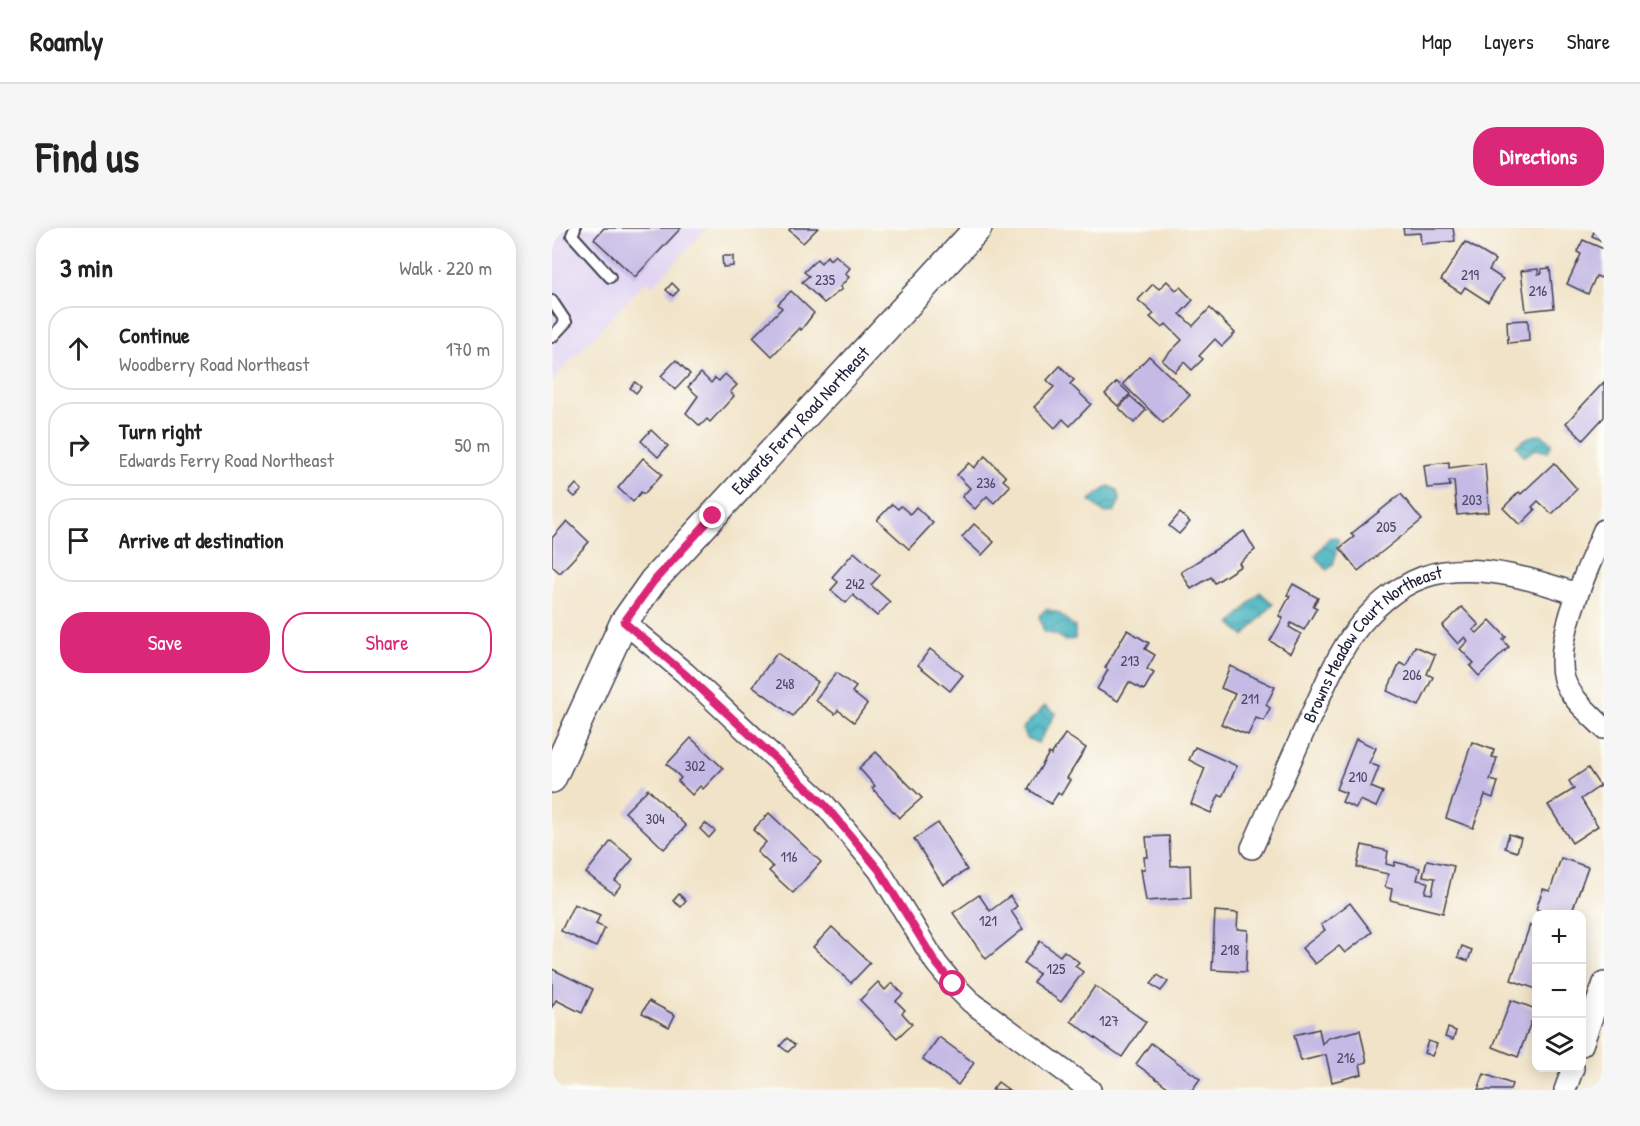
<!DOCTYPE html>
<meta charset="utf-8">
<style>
:root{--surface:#fff;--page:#f6f6f6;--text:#222;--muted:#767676;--line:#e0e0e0;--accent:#db2777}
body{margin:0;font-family:"Patrick Hand",sans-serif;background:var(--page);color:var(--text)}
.controls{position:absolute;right:18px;bottom:18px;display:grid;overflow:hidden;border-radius:12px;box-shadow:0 3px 15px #0003}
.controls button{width:54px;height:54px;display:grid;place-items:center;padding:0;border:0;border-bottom:2px solid var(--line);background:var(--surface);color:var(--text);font:30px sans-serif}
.stop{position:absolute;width:18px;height:18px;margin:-14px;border:4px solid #db2777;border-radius:50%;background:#fff}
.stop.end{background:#db2777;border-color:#fff;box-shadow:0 2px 6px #0008}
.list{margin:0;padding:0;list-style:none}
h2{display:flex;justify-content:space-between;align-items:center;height:78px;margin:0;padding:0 24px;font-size:26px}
h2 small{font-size:20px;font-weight:400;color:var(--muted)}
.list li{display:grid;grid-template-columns:39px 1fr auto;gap:18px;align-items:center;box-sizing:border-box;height:84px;margin:0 12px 12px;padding:0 12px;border:2px solid var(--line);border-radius:24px}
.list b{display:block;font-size:22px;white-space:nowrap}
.list p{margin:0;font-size:20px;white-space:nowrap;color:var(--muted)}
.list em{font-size:20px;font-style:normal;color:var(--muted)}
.actions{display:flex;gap:12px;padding:18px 24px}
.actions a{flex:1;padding:14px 0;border:2px solid var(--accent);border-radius:24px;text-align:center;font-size:21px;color:var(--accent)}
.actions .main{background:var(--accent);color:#fff}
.icon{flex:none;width:33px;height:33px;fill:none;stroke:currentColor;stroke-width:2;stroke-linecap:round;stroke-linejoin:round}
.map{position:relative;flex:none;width:1052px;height:862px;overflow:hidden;border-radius:24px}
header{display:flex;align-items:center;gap:36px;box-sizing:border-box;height:84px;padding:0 30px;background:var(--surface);border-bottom:2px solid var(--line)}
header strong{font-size:28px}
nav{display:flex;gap:33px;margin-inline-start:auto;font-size:21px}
.intro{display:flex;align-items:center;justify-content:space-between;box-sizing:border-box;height:144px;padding:0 36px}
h1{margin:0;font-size:42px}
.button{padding:15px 27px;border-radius:24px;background:var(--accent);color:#fff;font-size:21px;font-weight:700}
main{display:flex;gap:36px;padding:0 36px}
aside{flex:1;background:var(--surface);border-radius:24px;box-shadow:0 3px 15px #0003}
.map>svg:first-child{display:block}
.built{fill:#e1d4f3}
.water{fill:url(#water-waves);stroke:#336a7d;stroke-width:1.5}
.building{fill:#c5bae5}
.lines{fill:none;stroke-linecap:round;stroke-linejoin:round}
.service-casing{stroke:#413f50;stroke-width:14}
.minor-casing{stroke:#413f50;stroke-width:24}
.tertiary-casing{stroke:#413f50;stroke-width:30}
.service{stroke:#fff;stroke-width:10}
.minor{stroke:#fff;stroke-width:21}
.tertiary{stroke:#fff;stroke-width:27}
.route{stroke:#db2777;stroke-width:8}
.labels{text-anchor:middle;stroke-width:6;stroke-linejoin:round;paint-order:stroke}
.number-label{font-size:15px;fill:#4b4866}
.street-label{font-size:18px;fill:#22223b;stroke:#fdfcf7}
</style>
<header>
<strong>Roamly</strong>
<nav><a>Map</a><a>Layers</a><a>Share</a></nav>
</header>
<div class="intro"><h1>Find us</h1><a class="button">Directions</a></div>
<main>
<aside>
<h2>3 min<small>Walk · 220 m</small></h2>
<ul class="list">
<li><svg class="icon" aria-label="ahead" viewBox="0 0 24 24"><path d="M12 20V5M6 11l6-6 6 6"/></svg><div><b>Continue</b><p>Woodberry Road Northeast</p></div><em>170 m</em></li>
<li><svg class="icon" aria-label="right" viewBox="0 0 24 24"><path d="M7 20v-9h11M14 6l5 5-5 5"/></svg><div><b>Turn right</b><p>Edwards Ferry Road Northeast</p></div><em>50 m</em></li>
<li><svg class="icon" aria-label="arrive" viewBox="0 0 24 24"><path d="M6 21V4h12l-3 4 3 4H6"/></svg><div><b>Arrive at destination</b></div></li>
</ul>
<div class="actions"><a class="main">Save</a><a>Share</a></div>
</aside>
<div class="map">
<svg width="1052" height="862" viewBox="0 0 1052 862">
<defs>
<pattern id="water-waves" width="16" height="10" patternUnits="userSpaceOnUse" patternTransform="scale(1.5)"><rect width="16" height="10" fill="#44b3bf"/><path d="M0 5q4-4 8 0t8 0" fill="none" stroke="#38919c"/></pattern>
</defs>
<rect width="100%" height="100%" fill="#fdfcf7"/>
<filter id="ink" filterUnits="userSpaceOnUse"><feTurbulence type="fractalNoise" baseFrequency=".0167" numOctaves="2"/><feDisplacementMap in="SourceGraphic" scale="12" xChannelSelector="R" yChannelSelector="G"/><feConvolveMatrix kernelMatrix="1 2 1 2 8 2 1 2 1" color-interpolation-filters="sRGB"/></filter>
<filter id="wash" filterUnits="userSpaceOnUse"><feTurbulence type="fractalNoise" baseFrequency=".008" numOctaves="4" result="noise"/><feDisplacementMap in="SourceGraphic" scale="24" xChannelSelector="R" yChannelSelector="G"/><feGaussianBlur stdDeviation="1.35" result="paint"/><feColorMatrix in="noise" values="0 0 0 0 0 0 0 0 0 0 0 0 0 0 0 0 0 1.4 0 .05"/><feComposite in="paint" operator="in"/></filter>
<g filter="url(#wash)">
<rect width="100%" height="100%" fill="#f1e3c7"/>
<path class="built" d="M0,0H155L101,58L95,52L0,153Z"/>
<g class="water">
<path d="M989,206L1000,215L996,224L983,221L972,228L964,217L977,209Z"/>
<path d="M557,258L565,262L568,272L562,284L552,285L538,272Z"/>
<path d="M784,309L787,313L781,337L775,342L763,328L777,310Z"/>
<path d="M708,364L721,376L692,408L679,396Z"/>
<path d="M494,381L507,385L523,399V411L513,413L505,407L492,404L487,388Z"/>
<path d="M493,478L504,485L486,515L475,510L470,501Z"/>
</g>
<g id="blocks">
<g class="building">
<path d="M52,0H129L83,49L42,11Z"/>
<path d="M239,0H266L251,15L237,2Z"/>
<path d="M851,0H901L903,13L869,16L868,5L852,6Z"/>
<path d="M1044,0H1052V14L1040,8Z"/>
<path d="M1031,12L1052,21V51L1044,48L1036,66L1015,56L1029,26L1025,24Z"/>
<path d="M913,14L943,32L937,42L951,51L936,74L913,59L909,65L889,52Z"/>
<path d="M283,27L298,40L293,46L297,49L288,59L290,61L272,75L250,54L257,48L252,44L265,31L269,35L275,28L278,32Z"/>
<path d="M170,28H181V38L171,39Z"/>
<path d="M998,40L1002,80L974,83L969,43L986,41V46L990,45L989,41Z"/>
<path d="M615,53L624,62L628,59L641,72L628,86L641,98L658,80L683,105L670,118L663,111L647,128L651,131L640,142L632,134L623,144L610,132L630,112L614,96L610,100L598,89L602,86L586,72L601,56L607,61Z"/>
<path d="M120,55L127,62L121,68L114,62Z"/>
<path d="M239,63L262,85L249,102L247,100L220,128L201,109L230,80L226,76Z"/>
<path d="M976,92L977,113L956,115L955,93Z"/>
<path d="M597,128L638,167L611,195L571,156Z"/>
<path d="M124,132L138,146L123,162L109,148Z"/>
<path d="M508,138L522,152L518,156L539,176L518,198L511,191L503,200L482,179L502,159L495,152Z"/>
<path d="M149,145L159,155L163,150L167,153L173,146L185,157L178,164L182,168L158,194L155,191L148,198L134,185L146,168L136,159Z"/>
<path d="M83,154L89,159L84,165L78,160Z"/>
<path d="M565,154L578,166L566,178L553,166Z"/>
<path d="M1052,154V189L1031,212L1014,195Z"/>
<path d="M578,168L594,182L582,195L567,180Z"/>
<path d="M99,202L116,218L106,229L89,213Z"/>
<path d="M433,228L454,249L451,252L458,258L442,275L435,268L423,281L410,269L418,260L405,247L417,235L422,240Z"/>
<path d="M91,230L110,246L92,266L89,264L81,274L66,260Z"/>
<path d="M897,234V240L933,235L937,284L905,287L902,253H897L898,258L875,260L872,237Z"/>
<path d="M1002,235L1025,261L1000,286L986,273L980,279L983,282L968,297L951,280L967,264L969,266Z"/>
<path d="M24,256L30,262L23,269L17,264Z"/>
<path d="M849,266L870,292L806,343L788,320L802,309L799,306Z"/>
<path d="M340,276L346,281L349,278L358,286L364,279L381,295L357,321L325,292Z"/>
<path d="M628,285L638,294L627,306L617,298Z"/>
<path d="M15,293L37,314L8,345L0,338V310Z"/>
<path d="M422,296L442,314L430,327L410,309Z"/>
<path d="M692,303L703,322L687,335L689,338L663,355L659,349L639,361L629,344Z"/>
<path d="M302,324L328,347L319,357L338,374L325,388L301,367L294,375L279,362L286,354L280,349Z"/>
<path d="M741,356L766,370L761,378L765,380L752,402L739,395L737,399L749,406L738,425L718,413L731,390L727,388L738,368L735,367Z"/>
<path d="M910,379L927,397L921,402L925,405L938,392L954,409L951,412L957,419L927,448L918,438L922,435L908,421L916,413L913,409L906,416L890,398Z"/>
<path d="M575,402L597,415L593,421L603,427L595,441L602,445L592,462L577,454L566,473L545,461L556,442L553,440Z"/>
<path d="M863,418L883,427L875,446L881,449L867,478L835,463L848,435L854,438Z"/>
<path d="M378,421L411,447L398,463L366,437Z"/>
<path d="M225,425L266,454L241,488L201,458Z"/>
<path d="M678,438L723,459L714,477L718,480L712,493L704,490L696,507L669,496L683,466L669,460Z"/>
<path d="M284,445L304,459L300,464L315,476L302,494L286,482L283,486L263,472Z"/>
<path d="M513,506L534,520L515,550L518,552L509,567L506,565L499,576L476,561L497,525L499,527Z"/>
<path d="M139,510L171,540L151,561L148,558L140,567L126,553L129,550L115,536Z"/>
<path d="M804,511L824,520L817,535L827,539L819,559L831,564L824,579L808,572L804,580L790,574L794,565L784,561Z"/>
<path d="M920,514L942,522L940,529L945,530L938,552L946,554L941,570L933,567L921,600L894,590Z"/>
<path d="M643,519L685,538L671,569L667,567L659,585L639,576L653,540L637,532Z"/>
<path d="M324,524L370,570L347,590L320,560L323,558L307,540Z"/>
<path d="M1036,540L1048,558L1029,571L1046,598L1020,615L996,577L1022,561L1017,553Z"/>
<path d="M96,561L134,598L112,621L73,584Z"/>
<path d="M217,585L269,634L241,665L217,643L221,639L205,624L214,614L201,602Z"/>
<path d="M153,595L163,603L157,610L148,601Z"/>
<path d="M386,595L415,642L391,657L362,611Z"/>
<path d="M957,606L969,610L965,624L953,620Z"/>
<path d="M617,608L619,638L638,637L639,670L594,673L589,641H593L592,629H596L594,609Z"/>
<path d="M59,613L81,631L63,653L69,657L62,666L34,645Z"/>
<path d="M810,617L836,623L834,636L842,638L843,634L868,640L865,652L876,654L873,665L880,666L883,650L871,648L875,632L902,638L891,685L838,672L840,661L833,659L836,646L805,639Z"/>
<path d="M1009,630L1036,639L1019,686H999L984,681L991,661L998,663Z"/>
<path d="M127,666L134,673L129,679L121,673Z"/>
<path d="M427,667L438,683L458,668L465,678L459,683L471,701L434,731L401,685Z"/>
<path d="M798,675L820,704L793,725L787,718L763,736L750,720L773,702L769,697Z"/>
<path d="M22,676L48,687L44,696L53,700L44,719L9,703Z"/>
<path d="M663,683L686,685L685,701L696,702L694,744L660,742Z"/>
<path d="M978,697L984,699V761L959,752Z"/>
<path d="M280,699L318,735L299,755L261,719Z"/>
<path d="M488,713L508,728L512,723L527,734L523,738L531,744L509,774L481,754L487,746L472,735Z"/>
<path d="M910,718L920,722L916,733L906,729Z"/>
<path d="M0,741L41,761L30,785L4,772L0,779Z"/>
<path d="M606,747L616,754L609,763L599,756Z"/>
<path d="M326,754L333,762L340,755L351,766L344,773L353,782L350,785L360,796L345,810L308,772Z"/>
<path d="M543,758L594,794L570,829L519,793Z"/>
<path d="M959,772L984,781L983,795L979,794L966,829L941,819Z"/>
<path d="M97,773L123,787L117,799L90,785Z"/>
<path d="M896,800L904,803L901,812L893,809Z"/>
<path d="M767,801L770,816L776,810L808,802L815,834L808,836L810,846L780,854L774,827L749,833L742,807Z"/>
<path d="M387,809L422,835L406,857L371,831Z"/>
<path d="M235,810L243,817L236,824L228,818Z"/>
<path d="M876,813L885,816L880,828L872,825Z"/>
<path d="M599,815L648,851L640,862H620L584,836Z"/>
<path d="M932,846L960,856L958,862H926Z"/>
<path d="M446,854L457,862H440Z"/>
</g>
</g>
</g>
<g filter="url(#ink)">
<use href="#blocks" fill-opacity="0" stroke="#413f50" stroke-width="1.5"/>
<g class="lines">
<defs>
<g id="service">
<path d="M23,0L20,7L58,49"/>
<path d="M0,73L14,94L0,109"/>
</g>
<g id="minor">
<path d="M1052,302C1037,338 1001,412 1012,451C1018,470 1038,486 1052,500"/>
<path d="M72,394L133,445L273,577L327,642L384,735L401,756L419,774L538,862"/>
<path id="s1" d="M700,620C721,573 741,526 763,479C777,448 791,414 815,389C835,367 862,348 892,344C938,338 983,352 1025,366"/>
<path d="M1030,817L1052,755"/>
<path d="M1013,862L1021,840"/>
</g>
<g id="tertiary">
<path id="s2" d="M0,551L72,394L101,353L426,0"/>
</g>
</defs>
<use href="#service" class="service-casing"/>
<use href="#minor" class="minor-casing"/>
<use href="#tertiary" class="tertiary-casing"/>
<use href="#service" class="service"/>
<use href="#minor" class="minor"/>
<use href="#tertiary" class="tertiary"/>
</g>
</g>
<g class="lines" filter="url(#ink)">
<path class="route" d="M161,288L102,353L72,394L133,446L273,577L327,642L384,735L401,756"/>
</g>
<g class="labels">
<g class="number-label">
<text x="918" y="52">219</text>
<text x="273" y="57">235</text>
<text x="986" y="68">216</text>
<text x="434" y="260">236</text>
<text x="920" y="277">203</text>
<text x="834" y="304">205</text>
<text x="303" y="361">242</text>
<text x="578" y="438">213</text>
<text x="860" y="452">206</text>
<text x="233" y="461">248</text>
<text x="698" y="476">211</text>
<text x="143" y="543">302</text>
<text x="806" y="554">210</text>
<text x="103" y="596">304</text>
<text x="237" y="634">116</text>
<text x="436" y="698">121</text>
<text x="678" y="727">218</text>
<text x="504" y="746">125</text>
<text x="557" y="798">127</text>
<text x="794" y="835">216</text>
</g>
<g class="street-label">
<text dy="6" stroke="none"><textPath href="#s2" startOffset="441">Edwards Ferry Road Northeast</textPath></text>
<text dy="6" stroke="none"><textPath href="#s1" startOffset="243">Browns Meadow Court Northeast</textPath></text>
</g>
</g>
</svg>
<div class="controls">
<button>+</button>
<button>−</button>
<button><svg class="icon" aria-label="layers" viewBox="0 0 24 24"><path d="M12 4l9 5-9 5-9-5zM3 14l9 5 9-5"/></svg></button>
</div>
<div class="stop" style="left:401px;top:756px"></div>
<div class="stop end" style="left:161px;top:288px"></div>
</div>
</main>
